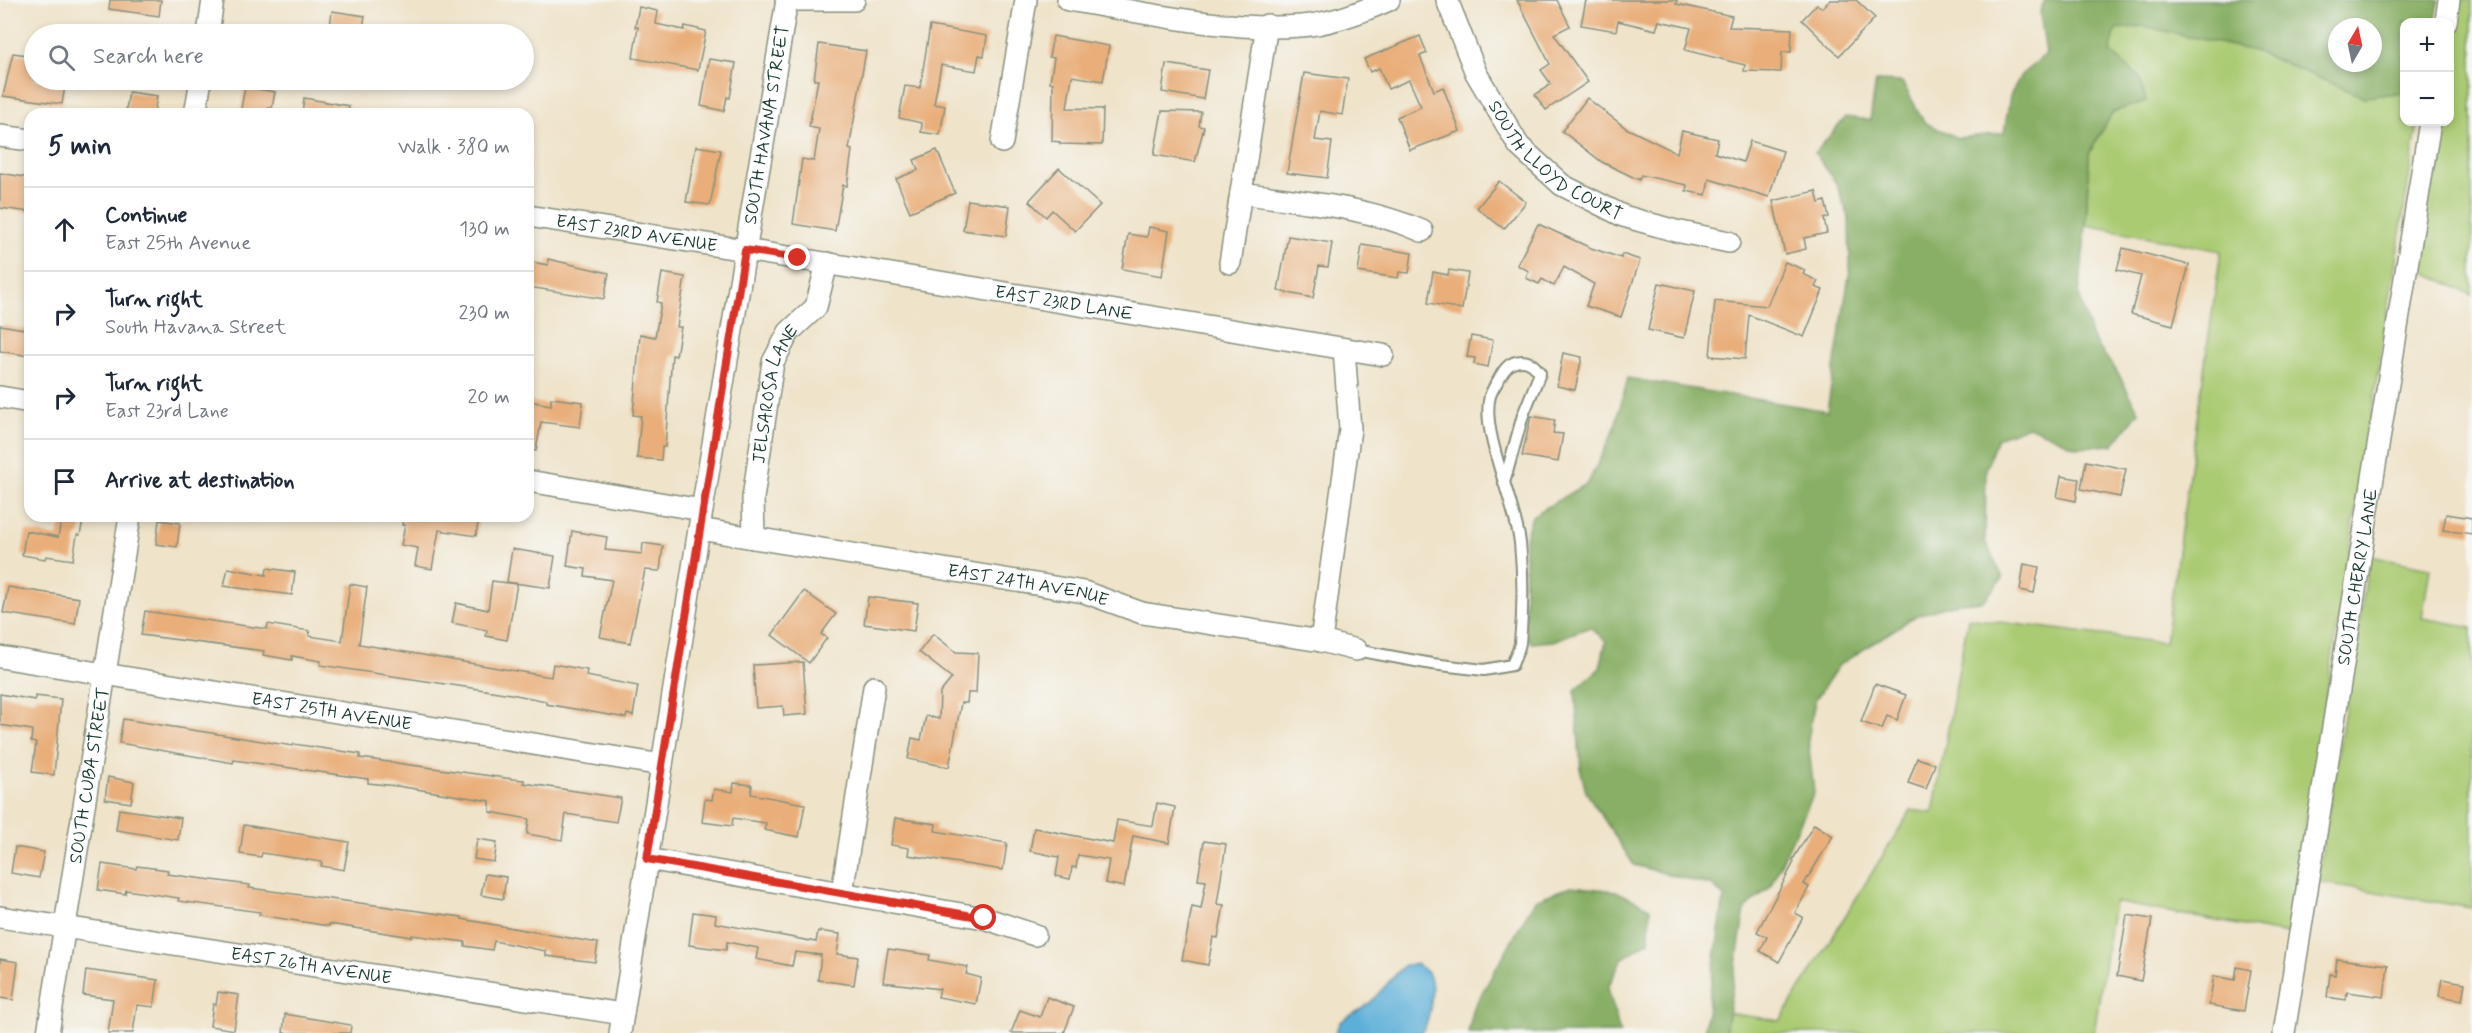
<!DOCTYPE html>
<meta charset="utf-8">
<style>
:root{--surface:#fff;--page:#f2f2f3;--text:#1f2937;--muted:#747a83;--line:#e0e1e3}
body{margin:0;font-family:Mynerve,sans-serif;background:var(--page);color:var(--text)}
.controls{position:absolute;right:18px;top:18px;display:grid;overflow:hidden;border-radius:12px;box-shadow:0 3px 9px #0003}
.controls button{width:54px;height:54px;display:grid;place-items:center;padding:0;border:0;border-bottom:2px solid var(--line);background:var(--surface);color:var(--text);font:30px sans-serif}
.compass{position:absolute;left:2328px;top:18px;width:54px;height:54px;border-radius:50%;background:var(--surface);box-shadow:0 3px 9px #0003;rotate:9deg}
.stop{position:absolute;width:18px;height:18px;margin:-14px;border:4px solid #d93025;border-radius:50%;background:#fff}
.stop.end{background:#d93025;border-color:#fff;box-shadow:0 2px 6px #0008}
.list{margin:0;padding:0;list-style:none}
h2{display:flex;justify-content:space-between;align-items:center;height:78px;margin:0;padding:0 24px;font-size:26px}
h2 small{font-size:20px;font-weight:400;color:var(--muted)}
.list li{display:grid;grid-template-columns:39px 1fr auto;gap:18px;align-items:center;box-sizing:border-box;height:84px;padding:0 24px;border-top:2px solid var(--line)}
.list b{display:block;font-size:22px;white-space:nowrap}
.list p{margin:0;font-size:20px;white-space:nowrap;color:var(--muted)}
.list em{font-size:20px;font-style:normal;color:var(--muted)}
.icon{flex:none;width:33px;height:33px;fill:none;stroke:currentColor;stroke-width:2;stroke-linecap:round;stroke-linejoin:round}
.map{position:relative;flex:none;width:2472px;height:1033px;overflow:hidden}
.search{position:absolute;background:var(--surface);box-shadow:0 3px 9px #0003;left:24px;top:24px;width:510px;height:66px;display:flex;align-items:center;gap:15px;box-sizing:border-box;padding:0 21px;border-radius:33px;color:var(--muted);font-size:22px}
.panel{position:absolute;background:var(--surface);box-shadow:0 3px 9px #0003;left:24px;top:108px;width:510px;height:414px;border-radius:18px}
.map>svg:first-child{display:block}
.green{fill:#abcb73;stroke:#658454;stroke-width:1.5}
.forest{fill:#88af65;stroke:#54764c;stroke-width:1.5;fill-rule:evenodd}
.water{fill:#5cafd8;stroke:#3e7686;stroke-width:1.5}
.building{fill:#e9ae79}
.lines{fill:none;stroke-linecap:round;stroke-linejoin:round}
.service-casing{stroke:#87907e;stroke-width:14}
.minor-casing{stroke:#87907e;stroke-width:24}
.service{stroke:#fff;stroke-width:10}
.minor{stroke:#fff;stroke-width:21}
.route{stroke:#d93025;stroke-width:8}
.labels{text-anchor:middle;stroke-width:4.5;stroke-linejoin:round;paint-order:stroke}
.street-label{font-size:18px;fill:#1f3d34;stroke:#f6f6f2}
</style>
<div class="map">
<svg width="2472" height="1033" viewBox="0 0 2472 1033">
<rect width="100%" height="100%" fill="#f6f6f2"/>
<filter id="ink" filterUnits="userSpaceOnUse"><feTurbulence type="fractalNoise" baseFrequency=".0167" numOctaves="2"/><feDisplacementMap in="SourceGraphic" scale="12" xChannelSelector="R" yChannelSelector="G"/><feConvolveMatrix kernelMatrix="1 2 1 2 8 2 1 2 1" color-interpolation-filters="sRGB"/></filter>
<filter id="wash" filterUnits="userSpaceOnUse"><feTurbulence type="fractalNoise" baseFrequency=".008" numOctaves="4" result="noise"/><feDisplacementMap in="SourceGraphic" scale="24" xChannelSelector="R" yChannelSelector="G"/><feGaussianBlur stdDeviation="1.35" result="paint"/><feColorMatrix in="noise" values="0 0 0 0 0 0 0 0 0 0 0 0 0 0 0 0 0 1.4 0 .05"/><feComposite in="paint" operator="in"/></filter>
<g filter="url(#wash)">
<rect width="100%" height="100%" fill="#efe3c9"/>
<g class="green">
<path d="M2456,0H2472V295L2414,267L2437,122H2450V40Z"/>
<path d="M2143,26L2255,51L2364,97L2404,92V122H2418L2288,934L2114,902L2094,1033H1725L1728,1013L1780,1021L1911,810L1933,813L1968,618L2165,643L2221,251L2086,225L2089,153L2113,112L2140,78L2110,52L2116,28Z"/>
<path d="M2370,556L2430,568L2422,618L2472,627V908L2317,882Z"/>
</g>
<g class="forest">
<path d="M2045,0H2440L2435,22H2404V92L2364,97L2255,51L2143,26L2116,29L2110,52L2140,78L2146,101L2113,112L2089,153L2086,225L2079,295L2092,338L2119,375L2139,412L2113,445L2076,447L2029,426L1997,438L1986,469L1985,541L2003,578L1983,601L1959,603L1917,615L1839,665L1815,700L1808,739L1814,793L1770,887L1745,909L1725,1033H1704L1724,897L1713,886L1634,865L1586,792L1581,772L1575,690L1600,668L1606,641L1590,627L1553,641L1532,643L1525,636V538L1532,516L1588,483L1614,430L1628,378L1827,411L1850,270L1849,218L1836,183L1815,153L1846,117L1870,120L1876,81L1902,82L1925,123L1958,138L2004,133L2010,96L2021,75L2046,54L2040,13ZM2337,27H2373V63H2337Z"/>
<path d="M1571,886L1616,891L1650,908L1649,941L1622,959L1608,988L1620,1033H1468L1474,1007L1535,900Z"/>
</g>
<path class="water" d="M1417,964C1420,967 1426,970 1428,973C1436,986 1430,1021 1422,1033H1335L1340,1022L1369,1004L1404,965Z"/>
<g id="blocks">
<g class="building">
<path d="M110,0H161L159,16L109,9Z"/>
<path d="M1517,0H1557L1570,26L1554,34L1588,82L1546,110L1535,95L1551,84L1541,70L1550,64Z"/>
<path d="M1586,0H1677L1676,4L1732,16L1729,27L1792,29L1791,52H1782L1781,72L1744,71L1745,65L1685,50L1691,28L1659,21L1656,30L1618,21L1616,31L1581,25Z"/>
<path d="M1830,0H1856L1875,18L1839,56L1802,20L1817,4L1822,8Z"/>
<path d="M639,7L658,11L656,24L684,30L685,26L706,31L698,70L633,58L638,27H635Z"/>
<path d="M332,11L365,16L362,34H329Z"/>
<path d="M930,26L987,36L984,56L979,55L976,71L941,65L934,104L945,106L940,135L921,132L922,123L899,118L905,86L920,88Z"/>
<path d="M1053,36L1109,46L1103,81L1072,76L1067,108L1103,109L1102,145L1060,144V142L1052,141L1053,83L1050,82L1054,58L1049,57Z"/>
<path d="M1420,36L1427,53L1420,56L1434,91L1443,87L1460,131L1410,150L1397,117L1421,107L1409,80L1388,89L1379,68L1370,72L1364,59Z"/>
<path d="M819,44L866,51L849,149L852,150L847,186L843,185L835,231L793,224L802,159L814,161L819,129L809,127L818,80H814Z"/>
<path d="M13,53L34,56V80H66L62,104L3,96Z"/>
<path d="M709,59L736,63L730,98L727,97L724,111L701,106Z"/>
<path d="M1166,64L1208,70L1203,99L1162,92Z"/>
<path d="M1304,73L1348,79L1342,115L1320,111L1315,140L1332,142L1327,178L1287,173Z"/>
<path d="M245,87L275,92L272,108H268L267,114H240Z"/>
<path d="M129,92L157,96L154,114H125Z"/>
<path d="M304,98L349,106V114H302Z"/>
<path d="M1587,98L1626,128L1677,153L1682,131L1718,139L1715,153L1743,162L1750,141L1783,151L1769,197L1709,179L1706,195L1686,191L1687,185L1641,175L1639,180L1602,162L1562,131Z"/>
<path d="M1162,111L1201,112L1199,126L1204,127L1195,162L1154,155Z"/>
<path d="M696,146L721,150L710,205L686,202Z"/>
<path d="M937,150L955,193L910,212L896,179L918,170L914,160Z"/>
<path d="M1059,168L1100,205L1075,231L1052,210L1046,217L1029,201Z"/>
<path d="M0,173L30,178V212L0,208Z"/>
<path d="M1499,181L1526,202L1504,229L1477,208Z"/>
<path d="M1816,191L1819,203L1825,201L1829,217L1824,219L1827,233L1804,238L1806,249L1785,254L1773,201Z"/>
<path d="M968,200L1010,206L1006,236L963,230Z"/>
<path d="M1538,224L1591,248L1621,258L1622,254L1640,260L1621,317L1586,306L1594,284L1564,267L1554,286L1542,279L1539,284L1526,278L1529,271L1517,265Z"/>
<path d="M1149,227L1169,231L1162,276L1122,269L1128,234L1147,237Z"/>
<path d="M1288,236L1332,243L1328,267L1319,266L1313,298L1278,291Z"/>
<path d="M1362,245L1412,253L1409,273L1399,272L1398,278L1358,272Z"/>
<path d="M2123,248L2189,265L2173,325L2131,314L2141,276L2117,270Z"/>
<path d="M548,259L609,273L604,299L528,287L532,262L548,265Z"/>
<path d="M1785,262L1805,270L1803,274L1818,281L1815,287L1823,290L1804,337L1749,315L1745,359L1710,356L1715,301L1767,306Z"/>
<path d="M1449,270L1468,273L1462,309L1428,303L1433,272L1448,275Z"/>
<path d="M662,273L685,277L677,327H681L676,356L672,355L665,447H662L661,460L637,458L641,416L633,415L640,334L655,337L661,303L657,302Z"/>
<path d="M1659,283L1695,291L1684,338L1648,330Z"/>
<path d="M0,325L30,330V356L0,351Z"/>
<path d="M1471,336L1493,340L1488,367L1474,364L1475,358L1467,357Z"/>
<path d="M1563,353L1582,357L1575,390L1557,386Z"/>
<path d="M551,398L583,402L580,427L541,422L536,451L528,450V401L551,405Z"/>
<path d="M1531,416L1555,420L1553,433L1563,434L1558,462L1522,456Z"/>
<path d="M2086,461L2126,469L2120,497L2081,489Z"/>
<path d="M2061,476L2079,479L2076,501L2057,497Z"/>
<path d="M2446,514L2472,518V534L2443,530Z"/>
<path d="M62,516H84L80,535H77L73,560L46,556L45,559L22,555L26,531L58,537Z"/>
<path d="M403,516H479L476,536L439,530L432,569L415,566L418,548L401,545L405,525H402Z"/>
<path d="M159,520L180,523L177,547L156,544Z"/>
<path d="M572,531L607,537L605,550L642,554L643,543L663,546L660,571L645,570L630,643L600,637L612,580L585,576L586,569L567,566Z"/>
<path d="M512,549L555,556L550,588L507,582Z"/>
<path d="M2024,564L2039,567L2034,593L2020,590Z"/>
<path d="M228,568L266,575L267,568L295,572L292,595L224,586Z"/>
<path d="M492,581L517,584L507,640L486,636L487,630L452,623L456,603L488,610Z"/>
<path d="M350,584L367,587L359,644L551,677L553,664L587,670L586,676L638,686L633,716L627,714L626,718L546,704V701L511,694L320,665L321,661L292,656V660L263,655L264,651L141,635L145,611L267,629L268,624L310,631L309,636L342,641Z"/>
<path d="M8,587L79,598L75,624L3,613Z"/>
<path d="M804,591L836,614L821,634L827,638L809,663L772,635Z"/>
<path d="M868,597L918,603L914,631L864,624Z"/>
<path d="M933,634L956,652L978,653L976,693H968L967,703H961L949,767L908,759L912,738L921,740L926,716L939,719L940,693L952,678L919,652Z"/>
<path d="M803,662L807,714L784,716L783,706L756,708L753,665Z"/>
<path d="M1875,684L1906,695L1897,720L1887,716L1882,729L1861,722Z"/>
<path d="M0,694L35,700V696L61,699L54,775L32,772L36,743L31,742L32,730L0,725Z"/>
<path d="M123,719L293,746L294,744L360,754V758L513,779L524,780V783L621,798L616,822L566,814L562,840L527,834L529,819L490,812V801L397,786L368,783V779L234,760L233,763L119,743Z"/>
<path d="M1917,758L1935,764L1926,789L1908,783Z"/>
<path d="M108,777L134,782L131,803L105,799Z"/>
<path d="M734,783L752,785L751,794L805,804L799,837L764,830L766,823L733,818L732,826L702,822L705,799L712,800L714,789L733,792Z"/>
<path d="M1157,803L1175,807L1169,843L1133,836L1124,887L1105,883L1109,860L1078,855L1076,868L1072,867L1070,879L1056,876L1059,857L1030,851L1034,828L1113,843L1117,820L1153,826Z"/>
<path d="M119,809L181,818L178,840L116,830Z"/>
<path d="M895,818L936,824L935,831L1007,843L1003,870L908,855L909,848L891,845Z"/>
<path d="M1814,824L1833,836L1804,884L1809,887L1795,913L1803,917L1779,962L1760,951L1767,937L1757,932L1794,862L1792,861Z"/>
<path d="M244,825L349,842L344,870L321,866L322,862L262,853L261,857L240,854Z"/>
<path d="M477,839L497,842L494,862L474,859Z"/>
<path d="M1204,841L1226,844L1217,904L1224,905L1218,938L1213,937L1208,965L1182,960L1192,907L1201,909L1206,881L1198,880Z"/>
<path d="M15,847L44,852L39,878L11,873Z"/>
<path d="M102,864L136,869L137,866L168,870L167,874L250,885L249,888L462,917V919L598,943L595,962L546,956V951L494,941L492,950L465,946V942L412,935V937L329,924V926L259,915L260,912L178,901L179,898L126,890L125,894L98,890Z"/>
<path d="M485,874L506,877L503,899L481,895Z"/>
<path d="M693,912L716,915L715,923L816,942L818,931L840,934L837,954L858,957L854,985L818,980L821,955L795,952L792,966L756,959L758,948L727,942L726,950L689,945Z"/>
<path d="M2127,915L2152,919L2141,981L2117,976Z"/>
<path d="M888,949L930,955L929,960L968,967L966,974L981,978L976,1004L938,997L940,989L883,982Z"/>
<path d="M0,959L18,962L13,1000L0,998Z"/>
<path d="M2337,959L2388,965L2384,997L2347,992L2346,1000L2327,997L2330,974L2335,975Z"/>
<path d="M2237,967L2251,970L2244,1011L2209,1005L2214,976L2235,980Z"/>
<path d="M86,970L158,980L154,1007L137,1005L133,1033H108L113,999L83,995Z"/>
<path d="M2442,979L2465,983L2462,1000L2439,996Z"/>
<path d="M218,992L239,995L234,1030L210,1026L213,1004L216,1005Z"/>
<path d="M1047,997L1074,1007L1064,1033H1011L1020,1010L1040,1017Z"/>
<path d="M285,1014L351,1025L350,1033H283Z"/>
</g>
</g>
</g>
<g filter="url(#ink)">
<use href="#blocks" fill-opacity="0" stroke="#87907e" stroke-width="1.5"/>
<g class="lines">
<defs>
<path id="service" d="M1356,650L1432,664L1484,670L1512,665C1514,658 1519,651 1520,643C1523,613 1523,573 1520,543C1516,505 1480,431 1490,396C1492,390 1496,384 1499,379C1504,369 1510,361 1522,361C1530,361 1536,367 1540,373L1523,415L1504,483"/>
<g id="minor">
<path d="M786,0H854"/>
<path d="M1068,0C1142,12 1226,32 1301,26C1330,24 1362,12 1389,0"/>
<path id="s1" d="M1447,0L1476,73L1519,146L1562,185L1623,216L1676,231L1729,242"/>
<path d="M2446,22L2449,0"/>
<path d="M208,34L213,0"/>
<path d="M195,114L201,80"/>
<path d="M0,136L30,140"/>
<path d="M1002,142L1026,0"/>
<path d="M1241,193C1302,202 1364,206 1422,231"/>
<path id="s2" d="M528,216L745,250L1383,355"/>
<path d="M1230,263L1267,25"/>
<path d="M0,397L30,402"/>
<path d="M528,481L702,510"/>
<path id="s3" d="M699,529L1084,592L1142,613L1321,641L1356,650"/>
<path id="s4" d="M754,538L753,498L773,362L789,332L816,307L827,263"/>
<path d="M1321,641L1350,429L1344,349"/>
<path id="s5" d="M0,657L662,765"/>
<path d="M647,859L984,918L1035,935"/>
<path d="M842,893L874,687"/>
<path id="s6" d="M0,917L623,1014"/>
<path id="s7" d="M48,1033L130,516"/>
<path id="s8" d="M620,1033L702,510L787,0"/>
<path id="s9" d="M2284,1033L2430,122"/>
</g>
</defs>
<use href="#service" class="service-casing"/>
<use href="#minor" class="minor-casing"/>
<use href="#service" class="service"/>
<use href="#minor" class="minor"/>
</g>
</g>
<g class="lines" filter="url(#ink)">
<path class="route" d="M798,258L745,250L647,859L984,918"/>
</g>
<g class="labels">
<g class="street-label">
<text dy="6" stroke="none"><textPath href="#s8" startOffset="920">SOUTH HAVANA STREET</textPath></text>
<text dy="6" stroke="none"><textPath href="#s1" startOffset="200">SOUTH LLOYD COURT</textPath></text>
<text dy="6" stroke="none"><textPath href="#s2" startOffset="110">EAST 23RD AVENUE</textPath></text>
<text dy="6" stroke="none"><textPath href="#s2" startOffset="543">EAST 23RD LANE</textPath></text>
<text dy="6" stroke="none"><textPath href="#s4" startOffset="147">JELSAROSA LANE</textPath></text>
<text dy="6" stroke="none"><textPath href="#s9" startOffset="462">SOUTH CHERRY LANE</textPath></text>
<text dy="6" stroke="none"><textPath href="#s3" startOffset="334">EAST 24TH AVENUE</textPath></text>
<text dy="6" stroke="none"><textPath href="#s5" startOffset="336">EAST 25TH AVENUE</textPath></text>
<text dy="6" stroke="none"><textPath href="#s7" startOffset="261">SOUTH CUBA STREET</textPath></text>
<text dy="6" stroke="none"><textPath href="#s6" startOffset="315">EAST 26TH AVENUE</textPath></text>
</g>
</g>
</svg>
<div class="controls">
<button>+</button>
<button>−</button>
</div>
<svg class="compass" viewBox="-18 -18 36 36"><path d="M0-13l5 13h-10z" fill="#e53935"/><path d="M0 13l5-13h-10z" fill="#747a83"/></svg>
<div class="stop" style="left:984px;top:918px"></div>
<div class="stop end" style="left:798px;top:258px"></div>
<div class="search"><svg class="icon" aria-label="search" viewBox="0 0 24 24"><circle cx="10" cy="10" r="6"/><path d="M15 15l6 6"/></svg>Search here</div>
<section class="panel">
<h2>5 min<small>Walk · 380 m</small></h2>
<ul class="list">
<li><svg class="icon" aria-label="ahead" viewBox="0 0 24 24"><path d="M12 20V5M6 11l6-6 6 6"/></svg><div><b>Continue</b><p>East 25th Avenue</p></div><em>130 m</em></li>
<li><svg class="icon" aria-label="right" viewBox="0 0 24 24"><path d="M7 20v-9h11M14 6l5 5-5 5"/></svg><div><b>Turn right</b><p>South Havana Street</p></div><em>230 m</em></li>
<li><svg class="icon" aria-label="right" viewBox="0 0 24 24"><path d="M7 20v-9h11M14 6l5 5-5 5"/></svg><div><b>Turn right</b><p>East 23rd Lane</p></div><em>20 m</em></li>
<li><svg class="icon" aria-label="arrive" viewBox="0 0 24 24"><path d="M6 21V4h12l-3 4 3 4H6"/></svg><div><b>Arrive at destination</b></div></li>
</ul>
</section>
</div>
